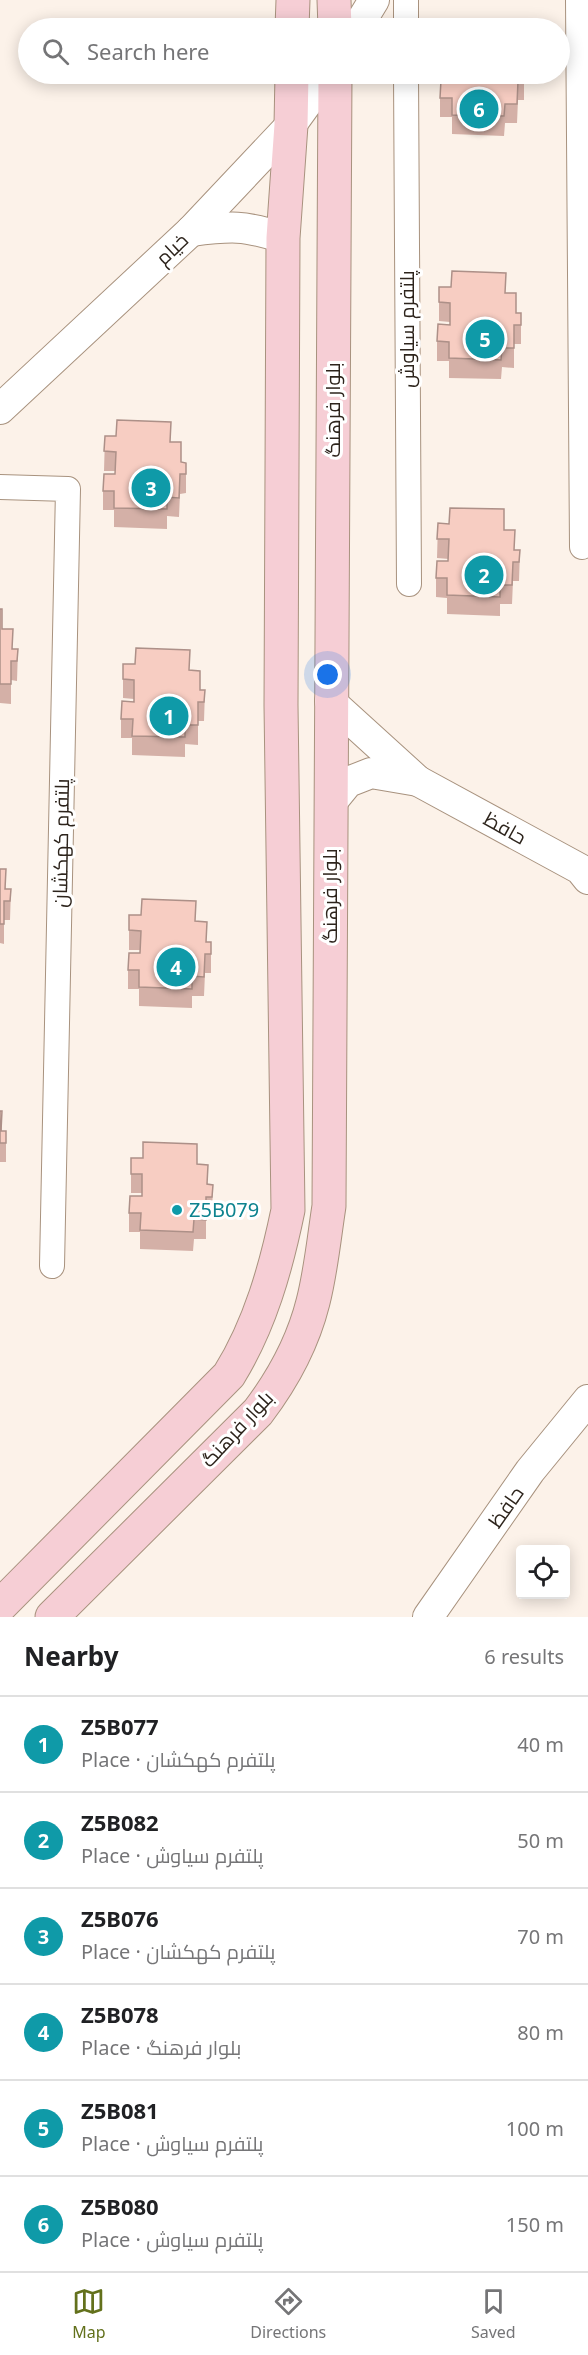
<!DOCTYPE html>
<meta charset="utf-8">
<style>
:root{--surface:#fff;--page:#f2f2f2;--text:#202124;--muted:#757577;--line:#e0e0e0;--accent:#63711c}
body{margin:0;font-family:"Noto Sans",Cairo,sans-serif;background:var(--page);color:var(--text)}
.controls{position:absolute;right:18px;bottom:18px;display:grid;overflow:hidden;border-radius:6px;box-shadow:0 3px 15px #0003}
.controls button{width:54px;height:54px;display:grid;place-items:center;padding:0;border:0;border-bottom:2px solid var(--line);background:var(--surface);color:var(--text);font:30px sans-serif}
.you{position:absolute;left:328px;top:675px;width:21px;height:21px;margin:-15px;border:4px solid #fff;border-radius:50%;background:#1a73e8;box-shadow:0 0 0 9px #1a73e833}
.badge{display:grid;place-items:center;width:39px;height:39px;border-radius:50%;background:var(--accent);color:#fff;font-size:20px;font-weight:700}
.pin{position:absolute;translate:-50% -50%;border:3px solid #fff;box-shadow:0 2px 6px #0006}
.list{margin:0;padding:0;list-style:none}
h2{display:flex;justify-content:space-between;align-items:center;height:78px;margin:0;padding:0 24px;font-size:26px}
h2 small{font-size:20px;font-weight:400;color:var(--muted)}
.list li{display:grid;grid-template-columns:39px 1fr auto;gap:18px;align-items:center;box-sizing:border-box;height:96px;padding:0 24px;border-top:2px solid var(--line)}
.list b{display:block;font-size:22px;white-space:nowrap}
.list p{margin:0;font-size:20px;white-space:nowrap;color:var(--muted)}
.list em{font-size:20px;font-style:normal;color:var(--muted)}
.icon{flex:none;width:33px;height:33px;fill:none;stroke:currentColor;stroke-width:2;stroke-linecap:round;stroke-linejoin:round}
.map{position:relative;flex:none;width:588px;height:1617px;overflow:hidden}
.search{position:absolute;background:var(--surface);box-shadow:0 3px 15px #0003;left:18px;right:18px;top:18px;height:66px;display:flex;align-items:center;gap:15px;box-sizing:border-box;padding:0 21px;border-radius:33px;color:var(--muted);font-size:22px}
.sheet{height:654px;background:var(--surface)}
nav{display:flex;justify-content:space-around;align-items:center;box-sizing:border-box;height:84px;border-top:2px solid var(--line);background:var(--surface);font-size:16px;color:var(--muted)}
nav a{display:grid;justify-items:center;gap:3px}
nav .on{color:var(--accent)}
.map>svg:first-child{display:block}
.lines{fill:none;stroke-linecap:round;stroke-linejoin:round}
.minor-casing{stroke:#a8927e;stroke-width:26}
.tertiary-casing{stroke:#a8927e;stroke-width:32}
.secondary-casing{stroke:#a8927e;stroke-width:35}
.minor{stroke:#fff;stroke-width:24}
.tertiary{stroke:#fff;stroke-width:30}
.secondary{stroke:#f6ced5;stroke-width:33}
.wall{fill:#d4b0a7}
.building{fill:#f7cdc2;stroke:#ad9088;stroke-width:1.5}
.culture-dot{fill:#0f9aa8;stroke:#fff;stroke-width:2}
.labels{text-anchor:middle;stroke-width:6;stroke-linejoin:round;paint-order:stroke}
.street-label{font-size:20px;fill:#2d241c;stroke:#fff}
.culture-label{font-size:20px;fill:#0d838f;stroke:#fff;text-anchor:start}
</style>
<div class="map">
<svg width="588" height="1617" viewBox="0 0 588 1617">
<rect width="100%" height="100%" fill="#fcf2e9"/>
<g class="lines">
<defs>
<g id="minor">
<path d="M406,0V28"/>
<path d="M578,0L582,547"/>
<path d="M406,74L409,584"/>
<path d="M0,487L68,489L52,1266"/>
</g>
<g id="tertiary">
<path d="M357,28L374,0"/>
<path d="M191,231C231,226 244,225 283,238"/>
<path d="M0,409L191,231L291,125L328,74"/>
<path d="M330,701L418,781L371,773L348,782L330,804"/>
<path d="M418,781L580,869L588,879"/>
<path d="M428,1617L530,1471L588,1400"/>
</g>
<g id="secondary">
<path d="M334,0L335,28"/>
<path d="M292,28L293,0"/>
<path d="M0,1606L229,1375C260,1325 276,1268 288,1210L281,705L283,238L291,125L292,74"/>
<path d="M52,1617L258,1412C283,1379 303,1342 313,1302C321,1271 324,1238 329,1206L335,74"/>
</g>
</defs>
<use href="#minor" class="minor-casing"/>
<use href="#tertiary" class="tertiary-casing"/>
<use href="#secondary" class="secondary-casing"/>
<use href="#minor" class="minor"/>
<use href="#tertiary" class="tertiary"/>
<use href="#secondary" class="secondary"/>
</g>
<g class="wall">
<path d="M442,74H524V100H518L517,123H505L504,136L452,134V117H440V98L453,81V78L442,77Z"/>
<path d="M439,287L506,293L516,313H521V344H514V368L502,367L501,379L449,378V361H437V341L450,325V322L439,321Z"/>
<path d="M105,436L171,442L181,462L186,463V493L180,494L179,517L167,516V529L114,527V510H103V491L115,474V471H104Z"/>
<path d="M438,523L515,550H520L519,581H513L512,604H500V616L447,614V598L436,597V578L448,561L449,559L437,558Z"/>
<path d="M0,609L2,629L13,649H18L17,681L11,680V704L0,703Z"/>
<path d="M123,664L190,670L200,690H205L204,721H198V745L185,744V757L132,755V738H121V719L134,702V699L123,698Z"/>
<path d="M0,869L6,889H11L10,920H4V944L0,943Z"/>
<path d="M129,915L196,921L207,942H211V973H205L204,996H192V1008L139,1006V989H128V970L140,953V950H129Z"/>
<path d="M0,1111L2,1131H6V1162H0Z"/>
<path d="M131,1158L197,1164L208,1184L213,1185L212,1216H206V1239H194L193,1251L140,1249V1232H129V1213L142,1196V1193H131Z"/>
</g>
<g class="building">
<path d="M455,27L498,28H455Z"/>
<path d="M453,74H524V81H518L517,104H505L504,116L452,115V98H440L441,80L453,81Z"/>
<path d="M452,271L506,273L505,293H516V313H521V325H514V348H502L501,360L449,358V342L437,341L438,324L450,325V303L439,302V287H451Z"/>
<path d="M117,420L171,422L170,442H181V462L186,463V474H180L179,498L167,497V509L114,508V491H103L104,474H115L116,452L104,451L105,436H116Z"/>
<path d="M450,508L504,509V530H515L514,550H520L519,562H513L512,585H500V597L447,595V578H436L437,561H448L449,539H437L438,523L449,524Z"/>
<path d="M0,609H2V629H13L12,649H18L17,661H11V684H0Z"/>
<path d="M136,648L190,650L189,670L200,671V690H205L204,702H198V725H185V737L132,736L133,719H121L122,701L134,702V680L123,679V664H135Z"/>
<path d="M0,869H6L5,889H11L10,901H4V924H0Z"/>
<path d="M142,899L196,901L195,921L207,922L206,942H211V954H205L204,977L192,976V989L139,987V970H128L129,953H140L141,931L129,930V915H141Z"/>
<path d="M0,1111H2L1,1131H6V1143H0Z"/>
<path d="M143,1142L197,1144V1164L208,1165L207,1184L213,1185L212,1197H206V1220L194,1219L193,1232L140,1230L141,1213H129L130,1196H142V1174H131V1158H143Z"/>
</g>
<circle class="culture-dot" cx="177" cy="1210" r="6"/>
<g class="labels">
<g class="street-label">
<text transform="translate(172 249) rotate(-43)" y="7">خیام</text>
<text transform="translate(407 329) rotate(-90)" y="7">پلتفرم سیاوش</text>
<text transform="translate(333 410) rotate(-90)" y="7">بلوار فرهنگ</text>
<text transform="translate(505 828) rotate(29)" y="7">حافظ</text>
<text transform="translate(61 843) rotate(-89)" y="7">پلتفرم کهکشان</text>
<text transform="translate(330 896) rotate(-90)" y="7">بلوار فرهنگ</text>
<text transform="translate(237 1429) rotate(-47)" y="7">بلوار فرهنگ</text>
<text transform="translate(506 1507) rotate(-55)" y="7">حافظ</text>
</g>
<g class="culture-label">
<text x="189" y="1217">Z5B079</text>
</g>
</g>
</svg>
<div class="controls">
<button><svg class="icon" aria-label="locate" viewBox="0 0 24 24"><circle cx="12" cy="12" r="6"/><path d="M12 2v4M12 18v4M2 12h4M18 12h4"/></svg></button>
</div>
<div class="you"></div>
<div class="pin badge" style="left:169px;top:716px;background:#0f9aa8">1</div>
<div class="pin badge" style="left:484px;top:575px;background:#0f9aa8">2</div>
<div class="pin badge" style="left:151px;top:488px;background:#0f9aa8">3</div>
<div class="pin badge" style="left:176px;top:967px;background:#0f9aa8">4</div>
<div class="pin badge" style="left:485px;top:339px;background:#0f9aa8">5</div>
<div class="pin badge" style="left:479px;top:109px;background:#0f9aa8">6</div>
<div class="search"><svg class="icon" aria-label="search" viewBox="0 0 24 24"><circle cx="10" cy="10" r="6"/><path d="M15 15l6 6"/></svg>Search here</div>
</div>
<section class="sheet">
<h2>Nearby<small>6 results</small></h2>
<ul class="list">
<li><span class="badge" style="background:#0f9aa8">1</span><div><b>Z5B077</b><p>Place · پلتفرم کهکشان</p></div><em>40 m</em></li>
<li><span class="badge" style="background:#0f9aa8">2</span><div><b>Z5B082</b><p>Place · پلتفرم سیاوش</p></div><em>50 m</em></li>
<li><span class="badge" style="background:#0f9aa8">3</span><div><b>Z5B076</b><p>Place · پلتفرم کهکشان</p></div><em>70 m</em></li>
<li><span class="badge" style="background:#0f9aa8">4</span><div><b>Z5B078</b><p>Place · بلوار فرهنگ</p></div><em>80 m</em></li>
<li><span class="badge" style="background:#0f9aa8">5</span><div><b>Z5B081</b><p>Place · پلتفرم سیاوش</p></div><em>100 m</em></li>
<li><span class="badge" style="background:#0f9aa8">6</span><div><b>Z5B080</b><p>Place · پلتفرم سیاوش</p></div><em>150 m</em></li>
</ul>
</section>
<nav>
<a class="on"><svg class="icon" aria-label="map" viewBox="0 0 24 24"><path d="M3 6l6-2 6 2 6-2v14l-6 2-6-2-6 2zM9 4v14M15 6v14"/></svg>Map</a>
<a><svg class="icon" aria-label="directions" viewBox="0 0 24 24"><path d="M12 3l9 9-9 9-9-9zM9 14v-3h6M13 9l2 2-2 2"/></svg>Directions</a>
<a><svg class="icon" aria-label="saved" viewBox="0 0 24 24"><path d="M7 4h10v16l-5-4-5 4z"/></svg>Saved</a>
</nav>
